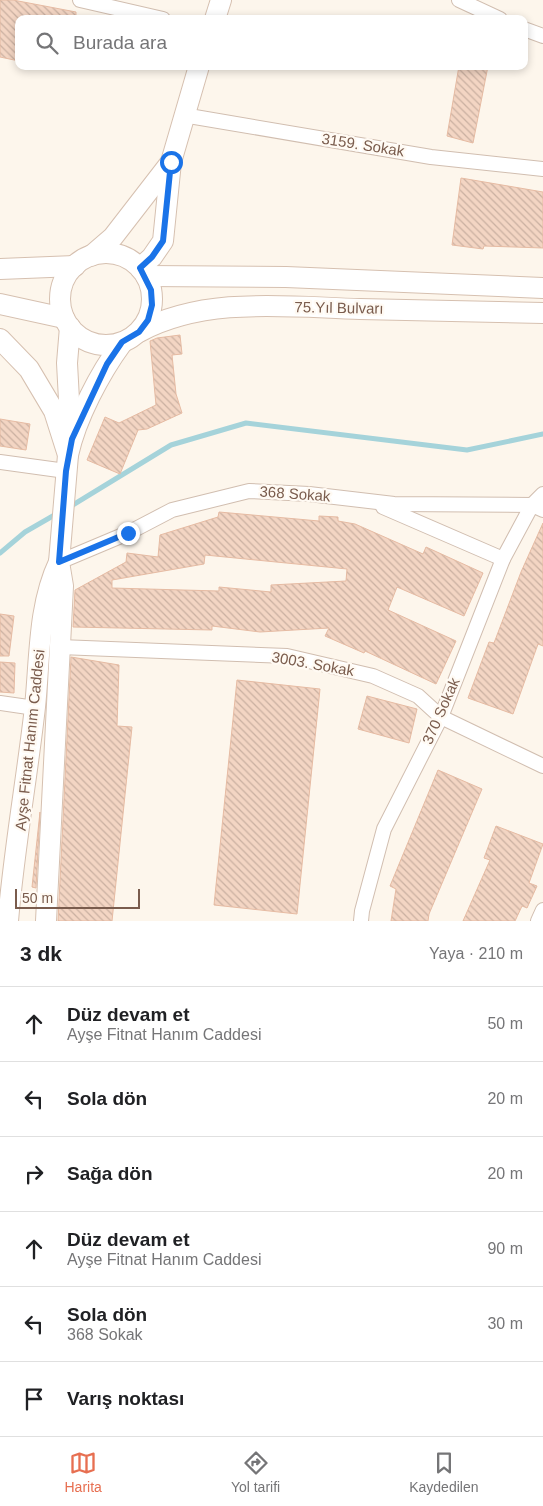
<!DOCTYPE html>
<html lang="tr">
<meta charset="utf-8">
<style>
:root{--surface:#fff;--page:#f2f2f2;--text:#202124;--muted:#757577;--line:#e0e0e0;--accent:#e76f51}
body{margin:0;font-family:Arial,sans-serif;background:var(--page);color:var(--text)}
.scale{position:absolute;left:15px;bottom:12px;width:125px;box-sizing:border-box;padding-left:5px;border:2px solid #7a5c4d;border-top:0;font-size:14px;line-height:18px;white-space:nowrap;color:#7a5c4d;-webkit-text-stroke:4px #fffaf3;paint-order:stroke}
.stop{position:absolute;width:15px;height:15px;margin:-11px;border:4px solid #1a73e8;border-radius:50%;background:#fff}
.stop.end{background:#1a73e8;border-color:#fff;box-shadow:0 1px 5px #0008}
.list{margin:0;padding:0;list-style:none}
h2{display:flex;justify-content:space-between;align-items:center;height:65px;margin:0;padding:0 20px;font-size:21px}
h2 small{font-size:16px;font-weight:400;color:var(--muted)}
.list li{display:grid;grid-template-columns:32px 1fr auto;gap:15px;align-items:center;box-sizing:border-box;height:75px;padding:0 20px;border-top:1px solid var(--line)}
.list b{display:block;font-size:19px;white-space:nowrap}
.list p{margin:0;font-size:16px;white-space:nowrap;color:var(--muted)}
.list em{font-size:16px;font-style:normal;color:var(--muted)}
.icon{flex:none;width:28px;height:28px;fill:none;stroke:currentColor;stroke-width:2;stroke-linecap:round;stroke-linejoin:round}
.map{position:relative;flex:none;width:543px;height:921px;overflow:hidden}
.search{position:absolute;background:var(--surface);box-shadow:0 2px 8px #0003;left:15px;right:15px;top:15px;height:55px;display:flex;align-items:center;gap:12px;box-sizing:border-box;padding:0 18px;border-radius:10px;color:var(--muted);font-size:19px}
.sheet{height:515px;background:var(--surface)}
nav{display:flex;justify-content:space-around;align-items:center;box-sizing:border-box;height:70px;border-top:1px solid var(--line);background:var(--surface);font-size:14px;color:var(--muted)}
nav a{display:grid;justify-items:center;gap:2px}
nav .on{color:var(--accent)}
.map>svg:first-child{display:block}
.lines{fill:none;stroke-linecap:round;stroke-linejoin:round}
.stream{stroke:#a5d3da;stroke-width:5}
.building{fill:url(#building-back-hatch);stroke:#e6bba3;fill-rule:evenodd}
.street-casing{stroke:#d1beb0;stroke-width:16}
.secondary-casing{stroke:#d6c0b0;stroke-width:22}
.street{stroke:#fff;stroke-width:14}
.secondary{stroke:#fff;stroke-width:20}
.route{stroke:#1a73e8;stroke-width:6}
.labels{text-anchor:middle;stroke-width:4.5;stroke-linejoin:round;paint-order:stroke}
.street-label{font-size:15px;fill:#7a5c4d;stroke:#fffaf3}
</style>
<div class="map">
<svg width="543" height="921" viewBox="0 0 543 921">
<defs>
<pattern id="building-back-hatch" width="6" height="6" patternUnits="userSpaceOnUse" patternTransform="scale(1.25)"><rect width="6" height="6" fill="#f3d5c3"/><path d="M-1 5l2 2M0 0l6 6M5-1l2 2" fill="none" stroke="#cab0a1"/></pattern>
</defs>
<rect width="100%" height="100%" fill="#fdf6ec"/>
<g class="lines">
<g class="stream">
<path d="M68,508L171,445L246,423L467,450L543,434"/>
<path d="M0,553L25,532L58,513"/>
</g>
</g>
<g class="building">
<path d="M0,0H13L76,12V19H19V61L0,57Z"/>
<path d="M459,66H488L473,143L447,136Z"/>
<path d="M461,178L543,192V248L484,246L483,249L452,245Z"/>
<path d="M180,335L182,354L172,355L176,394L182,413L147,429L138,430L120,474L87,460L105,417L119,423L156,405L150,341L157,338Z"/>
<path d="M0,419L30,424L26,450L0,446Z"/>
<path d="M219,512L319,521V516L338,517V521L355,524L423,554L426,547L483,573L464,616L397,587L388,610L456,641L436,684L365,651L364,653L325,636L329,628L260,632L212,626V630L73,627L75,590L126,562L127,553L158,557L160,535L218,517ZM205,555L347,569L346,581L271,585V592L219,587V591L112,588V580L204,564Z"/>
<path d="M543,523V646L538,644L513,714L468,698L489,642L494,643L521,572Z"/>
<path d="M0,614L14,616L9,656H0Z"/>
<path d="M71,657L119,665L117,726L132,727L112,921H58Z"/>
<path d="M0,662L15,663L14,693L0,692Z"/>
<path d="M237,680L320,689L297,914L214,905Z"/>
<path d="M367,696L417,709L409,743L358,729Z"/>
<path d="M438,770L482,789L429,914L428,921H391L396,889L390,886Z"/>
<path d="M40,812L36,888L32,887Z"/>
<path d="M496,826L543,844L529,883L537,886L527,908L522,906L515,921H463L490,860L484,858Z"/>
</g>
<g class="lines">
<defs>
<g id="street">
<path d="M80,0L163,19"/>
<path d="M459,0L500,19"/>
<path d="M524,29L543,36"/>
<path d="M183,115L431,157L543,169"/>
<path d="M0,462L66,471"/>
<path d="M383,507L503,559"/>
<path d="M59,562L128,533L172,510L249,491L309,494L394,504L532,505L543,510"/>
<path d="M60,647L287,656L373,676L418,696L441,717L543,766"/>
<path d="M0,703L35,708"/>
<path d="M361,921L362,911L384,829L441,717L503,559L532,505L543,494"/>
<path d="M538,921L543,910"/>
</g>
<g id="secondary">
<path d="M215,19L221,0"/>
<circle cx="106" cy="299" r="46"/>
<path d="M91,256L113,237L171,162"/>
<path d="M140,268L152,257L163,241L171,162L199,66"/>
<path d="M0,269L75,266"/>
<path d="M146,276L286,277L543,288"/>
<path d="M0,304L64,318"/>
<path d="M70,327L67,363L71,437"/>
<path d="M139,332C205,296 287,307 360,309C421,310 482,312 543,313"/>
<path d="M0,339L29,369L54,411L68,455"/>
<path d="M8,921C14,849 27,778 35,707C40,658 38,606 59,562"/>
<path d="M46,921L63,586L59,562L68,455C76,418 100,373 122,343"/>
</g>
</defs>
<use href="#street" class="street-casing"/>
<use href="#secondary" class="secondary-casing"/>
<use href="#street" class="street"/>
<use href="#secondary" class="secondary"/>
</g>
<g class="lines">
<path class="route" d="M128,533L59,562L66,471L72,439L107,364L122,342L139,332L148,320L152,305L151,290L140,268L152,257L163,241L171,162"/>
</g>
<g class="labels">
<g class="street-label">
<text transform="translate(363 145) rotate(9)" y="5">3159. Sokak</text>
<text transform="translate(339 308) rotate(1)" y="5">75.Yıl Bulvarı</text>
<text transform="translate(295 494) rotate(4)" y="5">368 Sokak</text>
<text transform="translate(313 664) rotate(10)" y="5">3003. Sokak</text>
<text transform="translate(441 711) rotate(-66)" y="5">370 Sokak</text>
<text transform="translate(30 740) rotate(-84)" y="5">Ayşe Fitnat Hanım Caddesi</text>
</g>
</g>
</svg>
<div class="scale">50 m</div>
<div class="stop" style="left:171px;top:162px"></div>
<div class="stop end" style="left:128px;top:533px"></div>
<div class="search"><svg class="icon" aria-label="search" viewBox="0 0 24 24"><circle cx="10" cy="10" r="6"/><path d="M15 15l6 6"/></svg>Burada ara</div>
</div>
<section class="sheet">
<h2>3 dk<small>Yaya · 210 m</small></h2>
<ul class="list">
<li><svg class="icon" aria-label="ahead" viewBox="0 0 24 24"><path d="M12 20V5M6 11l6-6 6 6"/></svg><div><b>Düz devam et</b><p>Ayşe Fitnat Hanım Caddesi</p></div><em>50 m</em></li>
<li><svg class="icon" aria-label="left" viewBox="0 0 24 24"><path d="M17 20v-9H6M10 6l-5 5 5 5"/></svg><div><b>Sola dön</b></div><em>20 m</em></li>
<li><svg class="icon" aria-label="right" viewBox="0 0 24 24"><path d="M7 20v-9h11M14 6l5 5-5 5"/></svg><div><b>Sağa dön</b></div><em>20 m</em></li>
<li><svg class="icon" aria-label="ahead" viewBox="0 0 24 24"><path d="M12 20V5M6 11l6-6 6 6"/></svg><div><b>Düz devam et</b><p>Ayşe Fitnat Hanım Caddesi</p></div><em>90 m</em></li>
<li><svg class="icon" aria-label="left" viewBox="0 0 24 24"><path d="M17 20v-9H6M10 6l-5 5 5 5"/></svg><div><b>Sola dön</b><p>368 Sokak</p></div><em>30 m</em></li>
<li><svg class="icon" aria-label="arrive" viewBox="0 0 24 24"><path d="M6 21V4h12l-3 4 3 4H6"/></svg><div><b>Varış noktası</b></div></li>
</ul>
</section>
<nav>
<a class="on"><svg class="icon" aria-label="map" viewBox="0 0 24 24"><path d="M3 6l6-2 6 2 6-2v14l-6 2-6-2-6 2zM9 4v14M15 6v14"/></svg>Harita</a>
<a><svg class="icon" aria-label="directions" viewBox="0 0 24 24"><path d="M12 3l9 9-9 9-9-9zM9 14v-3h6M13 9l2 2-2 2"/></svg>Yol tarifi</a>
<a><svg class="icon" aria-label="saved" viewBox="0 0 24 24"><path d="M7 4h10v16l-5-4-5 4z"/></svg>Kaydedilen</a>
</nav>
